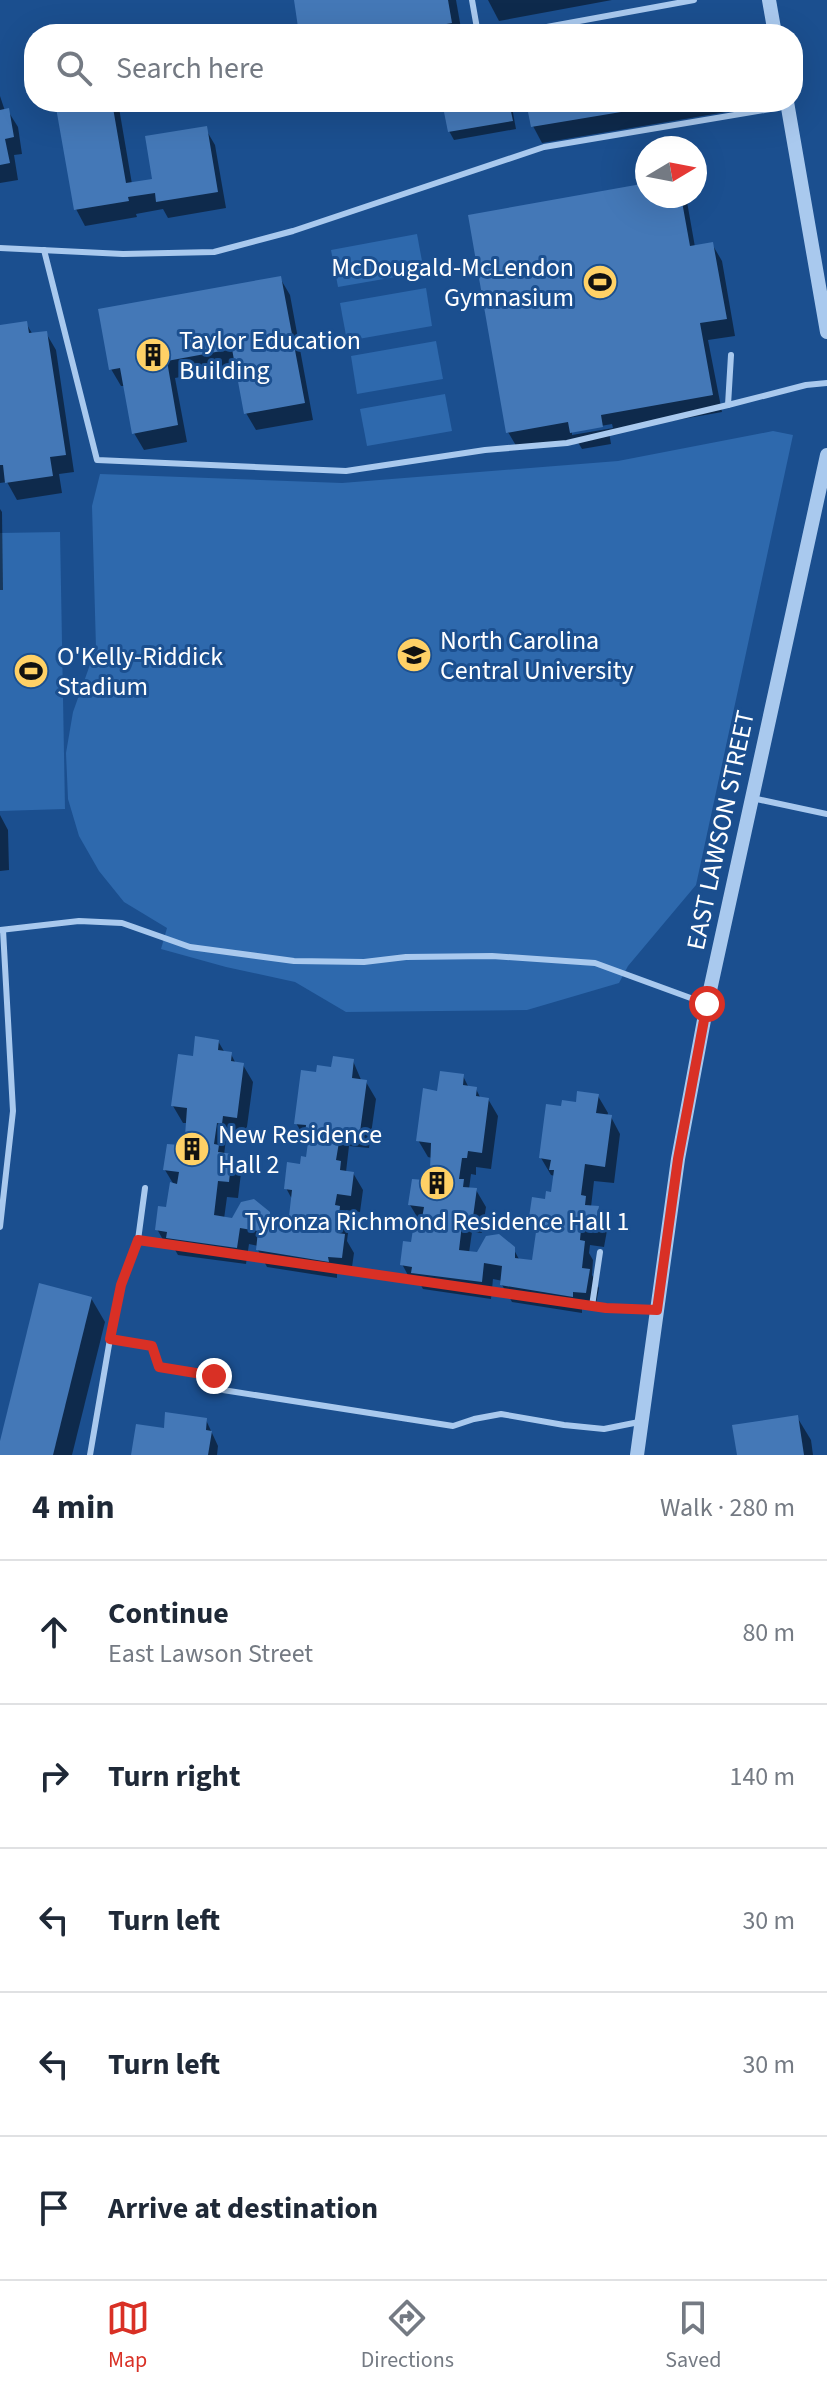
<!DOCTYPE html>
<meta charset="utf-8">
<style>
:root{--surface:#fff;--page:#f2f2f3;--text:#1f2937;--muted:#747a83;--line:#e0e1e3;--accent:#d93025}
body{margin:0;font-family:"Source Sans 3",sans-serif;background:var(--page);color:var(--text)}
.compass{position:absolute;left:635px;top:136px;width:72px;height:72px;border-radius:50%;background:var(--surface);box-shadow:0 8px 32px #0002;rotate:80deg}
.stop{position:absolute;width:24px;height:24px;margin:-18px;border:6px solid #d93025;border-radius:50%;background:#fff}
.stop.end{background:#d93025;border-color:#fff;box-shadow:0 2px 8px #0008}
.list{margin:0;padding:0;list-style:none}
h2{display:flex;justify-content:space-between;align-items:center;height:104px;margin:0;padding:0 32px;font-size:34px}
h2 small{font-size:26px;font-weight:400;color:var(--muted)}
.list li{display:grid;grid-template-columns:52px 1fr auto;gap:24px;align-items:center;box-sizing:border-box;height:144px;padding:0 32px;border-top:2px solid var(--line)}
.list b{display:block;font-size:30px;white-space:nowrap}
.list p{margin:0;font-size:26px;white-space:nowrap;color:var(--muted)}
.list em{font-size:26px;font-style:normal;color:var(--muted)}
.icon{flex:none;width:44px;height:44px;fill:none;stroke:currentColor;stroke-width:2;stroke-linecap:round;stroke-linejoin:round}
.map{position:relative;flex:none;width:827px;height:1455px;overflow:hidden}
.search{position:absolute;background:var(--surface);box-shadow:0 8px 32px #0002;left:24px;right:24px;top:24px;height:88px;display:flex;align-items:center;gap:20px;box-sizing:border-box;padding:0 28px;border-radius:32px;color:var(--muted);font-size:30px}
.sheet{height:824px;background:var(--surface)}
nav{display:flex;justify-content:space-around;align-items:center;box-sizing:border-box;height:112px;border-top:2px solid var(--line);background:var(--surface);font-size:22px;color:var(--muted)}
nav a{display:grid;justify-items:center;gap:4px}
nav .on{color:var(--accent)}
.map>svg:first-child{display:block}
.grass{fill:#2e69ad}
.shadow{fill:#0007;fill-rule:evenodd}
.building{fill:#4478b7}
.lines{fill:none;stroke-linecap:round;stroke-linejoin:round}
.service{stroke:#a9c9ee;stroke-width:6}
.tertiary{stroke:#a9c9ee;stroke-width:14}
.route{stroke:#d93025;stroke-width:10}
.labels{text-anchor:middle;stroke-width:6;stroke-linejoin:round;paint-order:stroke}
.poi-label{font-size:26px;fill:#fff;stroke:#1b4f8f;text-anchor:start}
.street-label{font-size:26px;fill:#fff;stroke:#1b4f8f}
</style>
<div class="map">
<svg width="827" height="1455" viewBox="0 0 827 1455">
<rect width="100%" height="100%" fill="#1b4f8f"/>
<g class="grass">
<path d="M417,234L424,272L338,287L331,250Z"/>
<path d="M426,288L432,326L347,341L340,303Z"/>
<path d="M436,341L443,379L357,394L351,356Z"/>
<path d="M445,394L452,431L367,446L360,409Z"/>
<path d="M773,431L793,435L696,885L628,966L619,983L527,1010L346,1012L295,982L226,967L161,949L167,928L124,902L99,871L79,836L68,799L66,753L73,712L96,648L92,506L100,474L342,483L618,461Z"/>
<path d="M60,532L65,809L0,811V533Z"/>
</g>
<g class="shadow">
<path d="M296,0H456L462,34H301Z"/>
<path d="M488,0H612L499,21Z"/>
<path d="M0,96L5,111H8L18,127L22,154L14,155L18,180L0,183Z"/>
<path d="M57,102H118L132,184L154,180L205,128L215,145L226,208L168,218L163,209L136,214L137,217L85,226L76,209Z"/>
<path d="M444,102H511L516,129L454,140L449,131Z"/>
<path d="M528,102H731L732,111L542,143L533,126Z"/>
<path d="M647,185V196H686L695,247L712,244L722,261L735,336L708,340L722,412L609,432L611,444L582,449L576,439L518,449L508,432ZM612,424L613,428L572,435V431Z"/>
<path d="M280,278L290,295L313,420L256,430L246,413L238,367L175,378L187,442L144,450L134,433L125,386H121L111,369Z"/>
<path d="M26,323L33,335L46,333L56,350L74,472L59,474L62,493L17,500L7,482L0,483V327Z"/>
<path d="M0,509L2,512L3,590H0Z"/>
<path d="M0,815L8,830L9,870L0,871Z"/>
<path d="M218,1041L225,1053L231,1054L236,1064L243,1065L253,1082L246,1134L232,1132L231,1140L226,1139L224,1155L231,1156L241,1173L238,1198L227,1197L224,1219L233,1220L268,1213L275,1226L289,1228L293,1201L286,1188L308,1159L310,1141L306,1140L296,1123L318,1074L353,1061L362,1082H366L376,1099L369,1148L349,1146L346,1172L353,1173L363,1190L360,1212L346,1210L344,1217L349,1225L347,1241L354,1253L351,1274L337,1273V1278L267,1267L258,1250V1246L249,1244L246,1264L178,1255L174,1248L167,1247L157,1229L168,1210L174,1185L165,1170L187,1138L188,1123H183L173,1106L194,1058Z"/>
<path d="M463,1076L469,1088L476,1089L481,1099H488L498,1116L491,1169L476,1167V1175L471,1174L469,1189L476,1190L486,1207L482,1233L472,1232L469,1253L513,1248L520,1261L534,1262L538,1236L530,1223L553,1194L555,1176L551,1175L541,1158L563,1109L598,1096L608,1113L607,1117H611L620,1134L614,1183L594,1181L591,1207L598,1208L608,1225L604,1247L590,1245L589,1253L593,1260L592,1275L599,1288L595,1309L582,1308V1313L512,1302L502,1285L503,1281L493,1279L491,1299L423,1289L419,1282L411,1281L402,1264L413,1244L419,1220L410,1205L432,1173V1158L428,1157L418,1140L439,1093Z"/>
<path d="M91,1298L105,1322L72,1455H0V1449Z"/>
<path d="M797,1417L811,1440L813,1455H739Z"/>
<path d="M206,1420L218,1446L217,1455H133L165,1430Z"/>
</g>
<g class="building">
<path d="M294,0H448L452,23L390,34H299Z"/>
<path d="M55,102H112L126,183L152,179L145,136L207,126L218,192L156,202L155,193L128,197L129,201L74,210Z"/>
<path d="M442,102H509L513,121L448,132Z"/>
<path d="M526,102H668L669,104L531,127Z"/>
<path d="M9,108L14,137L5,139L10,163L0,165V110Z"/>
<path d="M647,183V196H681L690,246L713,242L727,319L700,323L713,395L601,415L603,427L570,433L568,422L506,433L468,215Z"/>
<path d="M281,276L305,403L244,414L232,349L167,361L178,425L132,434L120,368L109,370L98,309Z"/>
<path d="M27,321L29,333L47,331L66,455L50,457L53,476L5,483L3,465H0V325Z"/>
<path d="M195,1036L219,1040L218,1050L232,1052L231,1061L244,1063L237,1118L223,1116L222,1124L217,1123L214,1144L219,1145L218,1152L232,1154L229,1182L218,1181L214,1215L232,1218L241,1202L254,1199L270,1212V1223L288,1225L292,1190L284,1189L287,1162L300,1164L301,1156L306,1157L309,1135H305L306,1125L294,1124L301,1070L316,1072L317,1065L331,1067L333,1056L354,1059L352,1078L367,1080L360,1132L341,1130L336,1160L341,1161L340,1170L354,1172L351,1196L337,1194L335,1205L340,1206L337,1233L345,1234L342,1258L328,1257L329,1262L256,1250L258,1231L240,1228L237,1248L166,1238L167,1232L155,1230L158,1206L166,1207L170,1182L177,1184L179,1172L163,1170L167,1144L180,1145L181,1136H185L187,1108L171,1106L178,1054L193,1056Z"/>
<path d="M440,1071L464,1074L463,1085L477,1087L476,1096L489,1098L482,1153L468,1151L467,1158H462L459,1179H464L463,1187L477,1188L473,1217L463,1216L459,1250L477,1252L486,1236L499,1234L515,1247V1258L532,1260L537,1225L528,1224L532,1197L545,1199L546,1191L551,1192L554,1170H549L551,1160L539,1158L546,1104L561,1106L562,1100L576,1102L577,1091L599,1094L596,1113L612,1115L605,1167L585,1164L581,1195L586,1196L585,1205L599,1206L595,1231L581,1229L580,1240L585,1241L582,1268L590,1269L586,1293L573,1292V1297L500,1285L502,1266L484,1263L482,1282L411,1273L412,1267L400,1265L403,1241L411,1242L415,1217L422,1218L424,1207L408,1205L412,1179L424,1180L425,1170L430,1171L431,1143L416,1141L423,1088L437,1091Z"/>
<path d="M39,1283L92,1297L53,1455H0V1441Z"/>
<path d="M165,1412L207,1418L206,1430L212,1431L208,1455H131L136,1424L164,1428Z"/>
<path d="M798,1415L804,1455H737L732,1425Z"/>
</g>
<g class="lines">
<g class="service">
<path d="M472,0L478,34"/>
<path d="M508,34L694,0"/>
<path d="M0,248L123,254L214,252L293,231L544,147L788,106"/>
<path d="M44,250L97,460L346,471L485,450L567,443L728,405"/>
<path d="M731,355L728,405L806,385L827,383"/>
<path d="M752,798L827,814"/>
<path d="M0,930L79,921L122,923L190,947L294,961L364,962L406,957L492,956L595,963L707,1004"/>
<path d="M0,1227L13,1111L3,930"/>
<path d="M138,1240L145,1188"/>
<path d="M592,1306L600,1252"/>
<path d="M110,1339L121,1285L138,1240L606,1308L657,1310"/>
<path d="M90,1455L110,1339L152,1346L159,1367L214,1376L223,1390L453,1426L474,1419L501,1414L564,1425L604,1429L639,1422"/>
</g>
<g class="tertiary">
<path d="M769,0L775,34"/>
<path d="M787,102L827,332"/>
<path d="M637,1455L678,1159L707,1004L827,455"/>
</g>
</g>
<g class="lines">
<path class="route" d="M214,1376L159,1367L152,1346L110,1339L121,1285L138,1240L606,1308L657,1310L678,1159L707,1004"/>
</g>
<defs>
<symbol id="stadium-disc" viewBox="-11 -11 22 22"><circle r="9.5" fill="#ffd166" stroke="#1b4f8f"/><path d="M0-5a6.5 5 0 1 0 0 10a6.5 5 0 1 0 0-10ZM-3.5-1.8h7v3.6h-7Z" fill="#111"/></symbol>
<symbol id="building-disc" viewBox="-11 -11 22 22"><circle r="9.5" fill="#ffd166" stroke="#1b4f8f"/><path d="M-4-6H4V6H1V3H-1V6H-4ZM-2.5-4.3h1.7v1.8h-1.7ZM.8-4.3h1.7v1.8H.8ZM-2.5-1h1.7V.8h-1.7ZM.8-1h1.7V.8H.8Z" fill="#111"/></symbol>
<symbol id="university-disc" viewBox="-11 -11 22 22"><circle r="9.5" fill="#ffd166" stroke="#1b4f8f"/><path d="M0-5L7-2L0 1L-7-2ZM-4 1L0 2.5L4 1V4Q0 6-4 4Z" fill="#111"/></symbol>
</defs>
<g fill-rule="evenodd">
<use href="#stadium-disc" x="580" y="262" width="40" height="40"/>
<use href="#building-disc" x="133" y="335" width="40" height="40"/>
<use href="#university-disc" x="394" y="635" width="40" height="40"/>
<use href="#stadium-disc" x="11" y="651" width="40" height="40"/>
<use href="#building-disc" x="172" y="1129" width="40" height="40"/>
<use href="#building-disc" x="417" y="1163" width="40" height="40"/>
</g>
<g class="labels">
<g class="poi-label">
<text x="574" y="276" text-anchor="end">McDougald-McLendon<tspan x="574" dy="30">Gymnasium</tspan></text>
<text x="179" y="349">Taylor Education<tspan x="179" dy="30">Building</tspan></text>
<text x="440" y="649">North Carolina<tspan x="440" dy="30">Central University</tspan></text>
<text x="57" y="665">O'Kelly-Riddick<tspan x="57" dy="30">Stadium</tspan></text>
<text x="218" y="1143">New Residence<tspan x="218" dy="30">Hall 2</tspan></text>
<text x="437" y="1230" text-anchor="middle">Tyronza Richmond Residence Hall 1</text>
</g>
<g class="street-label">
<text transform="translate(720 830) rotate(-78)" y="9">EAST LAWSON STREET</text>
</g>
</g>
</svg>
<svg class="compass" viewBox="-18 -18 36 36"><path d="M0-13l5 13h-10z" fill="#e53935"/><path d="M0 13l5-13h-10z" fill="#747a83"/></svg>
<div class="stop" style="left:707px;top:1004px"></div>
<div class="stop end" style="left:214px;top:1376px"></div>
<div class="search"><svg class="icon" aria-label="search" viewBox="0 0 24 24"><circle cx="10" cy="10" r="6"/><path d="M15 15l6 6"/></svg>Search here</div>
</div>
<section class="sheet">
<h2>4 min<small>Walk · 280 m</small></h2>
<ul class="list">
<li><svg class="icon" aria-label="ahead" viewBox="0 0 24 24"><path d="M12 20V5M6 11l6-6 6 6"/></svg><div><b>Continue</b><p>East Lawson Street</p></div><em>80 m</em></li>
<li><svg class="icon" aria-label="right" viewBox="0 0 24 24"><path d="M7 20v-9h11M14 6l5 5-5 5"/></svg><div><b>Turn right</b></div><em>140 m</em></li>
<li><svg class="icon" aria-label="left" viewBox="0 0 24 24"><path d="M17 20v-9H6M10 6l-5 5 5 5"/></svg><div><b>Turn left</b></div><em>30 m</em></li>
<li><svg class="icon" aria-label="left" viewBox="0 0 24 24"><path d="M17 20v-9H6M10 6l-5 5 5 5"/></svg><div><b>Turn left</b></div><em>30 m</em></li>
<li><svg class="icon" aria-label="arrive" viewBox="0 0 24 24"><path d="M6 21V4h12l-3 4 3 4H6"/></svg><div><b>Arrive at destination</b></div></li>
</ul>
</section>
<nav>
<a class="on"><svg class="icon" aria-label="map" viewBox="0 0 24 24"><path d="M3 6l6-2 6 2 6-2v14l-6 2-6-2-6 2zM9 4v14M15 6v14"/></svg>Map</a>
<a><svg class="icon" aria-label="directions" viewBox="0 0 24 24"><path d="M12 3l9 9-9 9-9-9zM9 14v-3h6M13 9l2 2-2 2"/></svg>Directions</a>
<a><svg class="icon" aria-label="saved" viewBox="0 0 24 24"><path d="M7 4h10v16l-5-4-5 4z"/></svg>Saved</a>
</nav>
